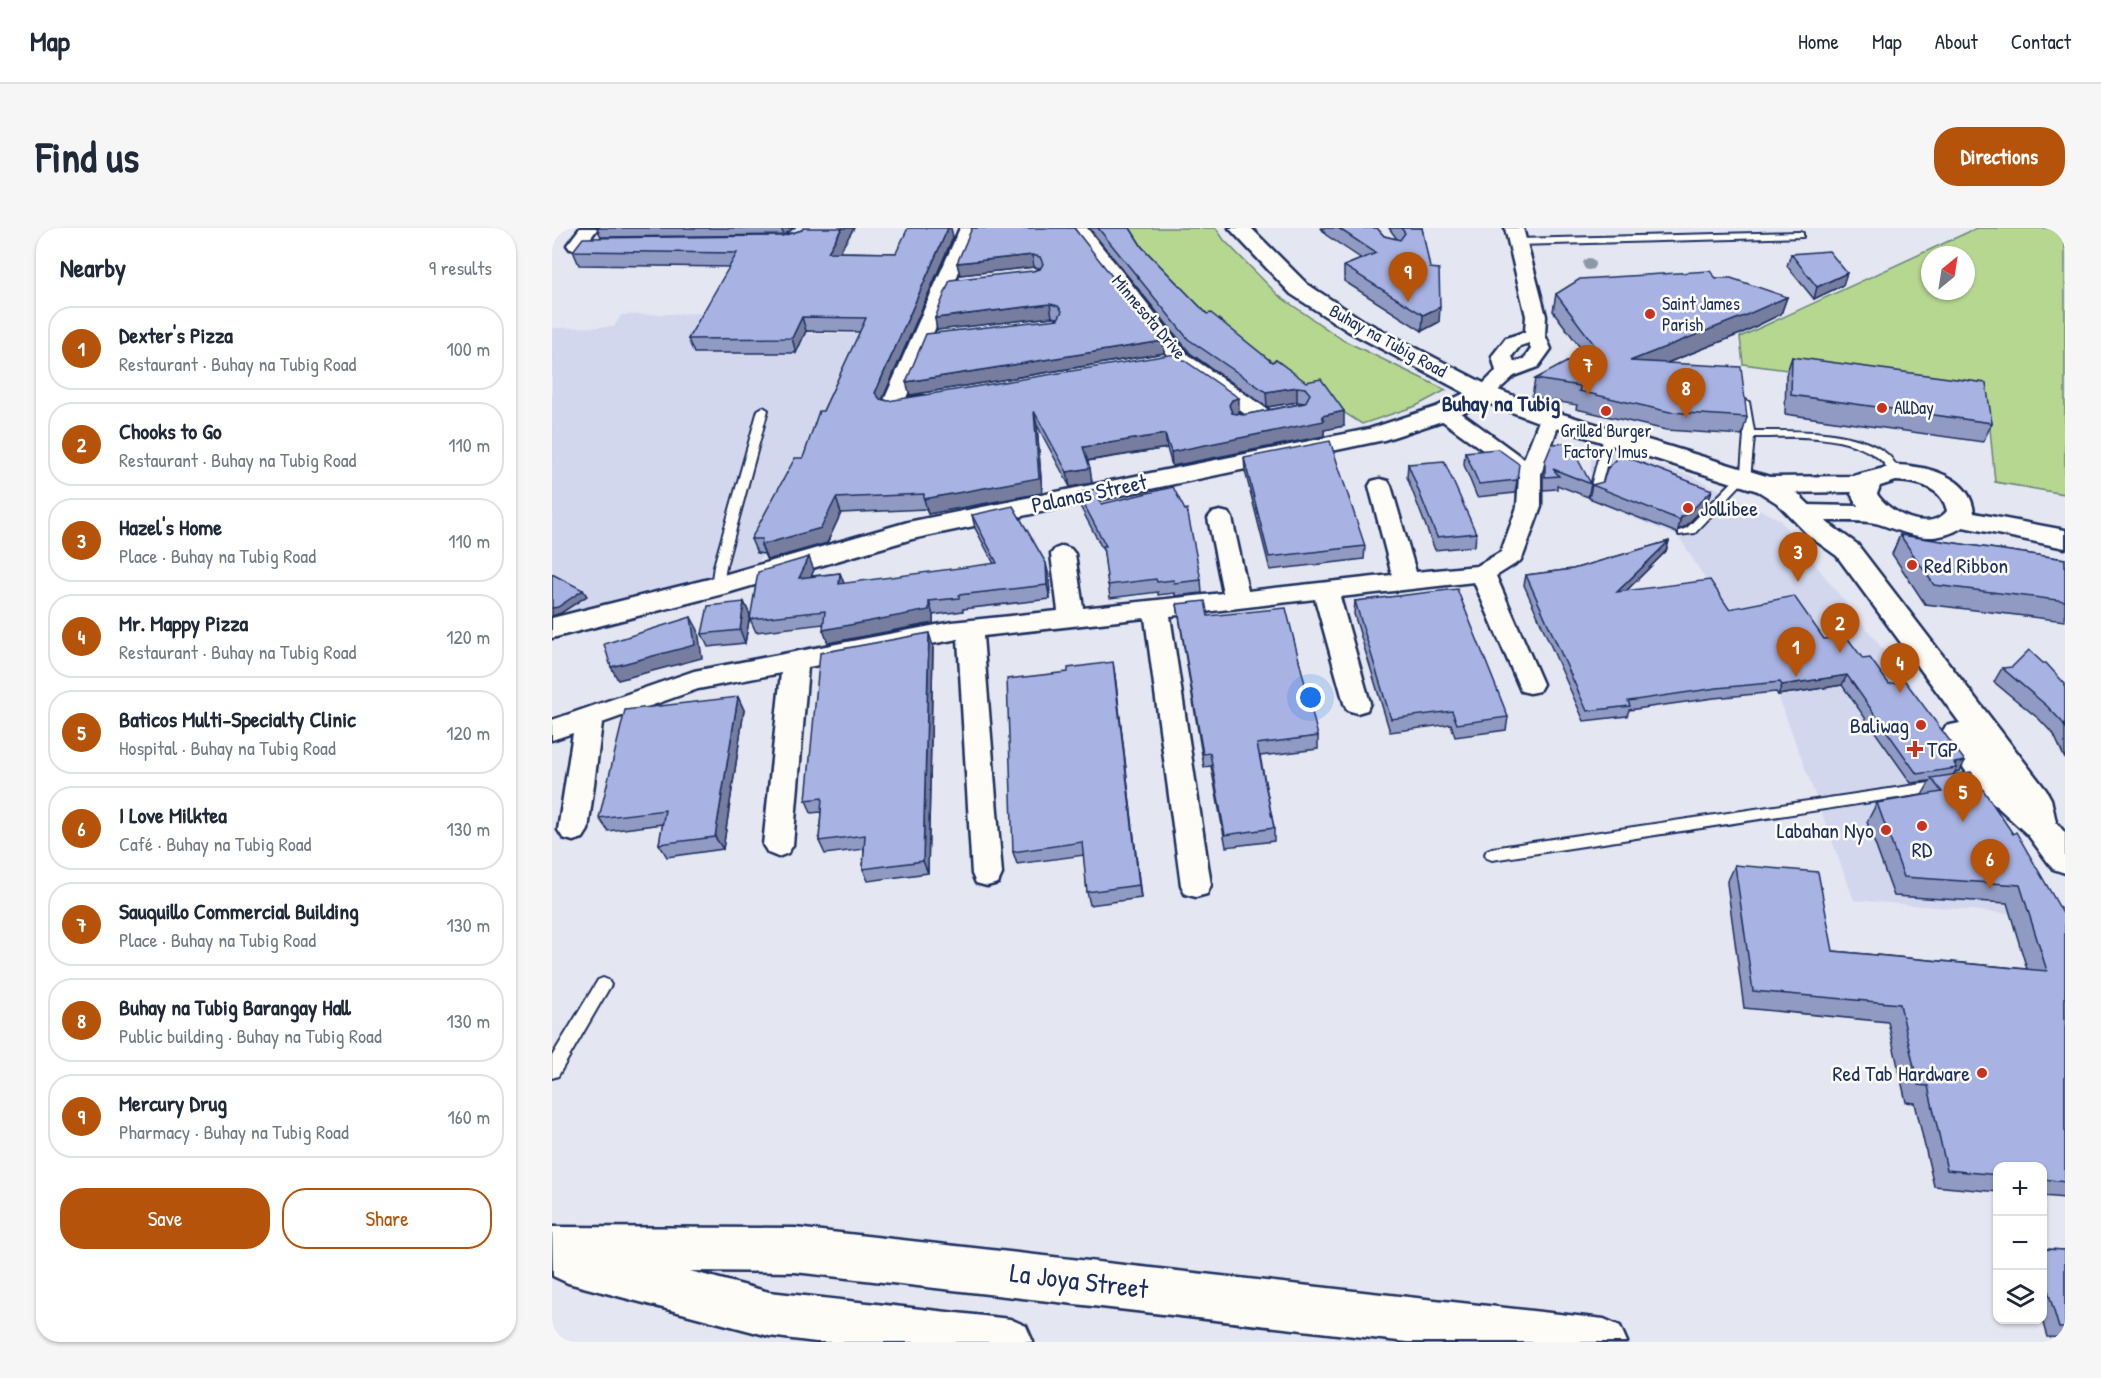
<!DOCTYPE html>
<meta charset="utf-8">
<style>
:root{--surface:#fff;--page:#f6f6f7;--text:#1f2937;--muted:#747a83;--line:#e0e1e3;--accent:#b45309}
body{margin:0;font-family:"Patrick Hand",sans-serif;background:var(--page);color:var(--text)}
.controls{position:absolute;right:18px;bottom:18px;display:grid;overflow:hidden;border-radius:12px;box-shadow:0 2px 4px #0004}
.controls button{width:54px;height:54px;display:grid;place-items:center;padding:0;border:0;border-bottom:2px solid var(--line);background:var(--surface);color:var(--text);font:30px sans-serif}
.compass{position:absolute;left:1369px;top:18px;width:54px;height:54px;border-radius:50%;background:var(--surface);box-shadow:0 2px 4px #0004;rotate:30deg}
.you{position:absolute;left:759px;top:470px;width:21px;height:21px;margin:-15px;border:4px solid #fff;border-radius:50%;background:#1a73e8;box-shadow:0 0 0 9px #1a73e833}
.badge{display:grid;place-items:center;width:39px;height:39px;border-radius:50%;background:var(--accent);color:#fff;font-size:20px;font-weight:700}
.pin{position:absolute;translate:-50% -50px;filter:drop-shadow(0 2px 3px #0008)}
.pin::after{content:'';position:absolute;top:32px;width:21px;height:18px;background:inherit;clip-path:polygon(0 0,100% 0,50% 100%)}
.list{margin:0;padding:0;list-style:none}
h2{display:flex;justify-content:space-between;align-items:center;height:78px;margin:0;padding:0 24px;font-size:26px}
h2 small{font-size:20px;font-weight:400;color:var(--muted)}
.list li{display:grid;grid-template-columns:39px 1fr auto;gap:18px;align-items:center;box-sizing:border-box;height:84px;margin:0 12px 12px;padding:0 12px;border:2px solid var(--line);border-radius:24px}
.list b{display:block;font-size:22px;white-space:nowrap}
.list p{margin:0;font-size:20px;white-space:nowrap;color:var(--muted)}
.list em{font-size:20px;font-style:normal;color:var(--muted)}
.actions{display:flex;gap:12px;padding:18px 24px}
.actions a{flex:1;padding:14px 0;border:2px solid var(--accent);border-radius:24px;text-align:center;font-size:21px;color:var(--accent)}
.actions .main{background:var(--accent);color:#fff}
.icon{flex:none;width:33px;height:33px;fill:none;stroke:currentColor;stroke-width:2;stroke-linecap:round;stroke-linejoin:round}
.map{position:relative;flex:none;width:1513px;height:1114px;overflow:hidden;border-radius:24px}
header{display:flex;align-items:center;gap:36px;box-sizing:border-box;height:84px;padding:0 30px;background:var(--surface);border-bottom:2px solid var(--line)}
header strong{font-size:28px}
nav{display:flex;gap:33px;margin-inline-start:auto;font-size:21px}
.intro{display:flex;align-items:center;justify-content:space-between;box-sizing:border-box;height:144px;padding:0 36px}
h1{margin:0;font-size:42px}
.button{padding:15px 27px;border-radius:24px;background:var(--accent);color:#fff;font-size:21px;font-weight:700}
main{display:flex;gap:36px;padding:0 36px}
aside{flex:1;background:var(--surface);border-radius:24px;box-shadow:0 2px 4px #0004}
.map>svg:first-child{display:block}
.built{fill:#d2d7ed}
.green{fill:#b5d790;stroke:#688377;stroke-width:1.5;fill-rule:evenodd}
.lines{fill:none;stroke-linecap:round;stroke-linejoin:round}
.service-casing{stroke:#1b2f5e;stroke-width:4}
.minor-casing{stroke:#1b2f5e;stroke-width:5}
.tertiary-casing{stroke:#1b2f5e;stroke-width:5}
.secondary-casing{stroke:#1b2f5e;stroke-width:5}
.service{fill:#fdfcf7;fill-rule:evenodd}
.minor{fill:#fdfcf7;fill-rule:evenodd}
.tertiary{fill:#fdfcf7;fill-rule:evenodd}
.secondary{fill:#fdfcf7;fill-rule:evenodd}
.tree{fill:#8b98a7}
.wall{fill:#909ac3;stroke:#1b2f5e;stroke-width:1.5}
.shaded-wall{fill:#767d9f;stroke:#1b2f5e;stroke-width:1.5}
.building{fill:#a8b3e3;stroke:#1b2f5e;stroke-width:1.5}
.poi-dot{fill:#c8321e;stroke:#fdfcf7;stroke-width:2}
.labels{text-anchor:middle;stroke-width:5;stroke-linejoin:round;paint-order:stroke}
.far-poi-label{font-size:18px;fill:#1b2f5e;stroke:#fdfcf7;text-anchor:start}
.far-street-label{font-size:18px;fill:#1b2f5e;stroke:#fdfcf7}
.far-quarter-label{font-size:22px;font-weight:bold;fill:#1b2f5e;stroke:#fdfcf7}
.street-label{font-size:22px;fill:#1b2f5e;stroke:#fdfcf7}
.poi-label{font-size:22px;fill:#1b2f5e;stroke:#fdfcf7;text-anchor:start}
.near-street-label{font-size:27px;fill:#1b2f5e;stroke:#fdfcf7}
</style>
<header>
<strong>Map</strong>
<nav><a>Home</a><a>Map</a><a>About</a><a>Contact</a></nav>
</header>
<div class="intro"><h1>Find us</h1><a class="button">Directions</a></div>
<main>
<aside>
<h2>Nearby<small>9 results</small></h2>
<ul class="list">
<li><span class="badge">1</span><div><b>Dexter's Pizza</b><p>Restaurant · Buhay na Tubig Road</p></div><em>100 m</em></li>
<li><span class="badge">2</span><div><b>Chooks to Go</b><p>Restaurant · Buhay na Tubig Road</p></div><em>110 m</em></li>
<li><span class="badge">3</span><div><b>Hazel's Home</b><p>Place · Buhay na Tubig Road</p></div><em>110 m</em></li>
<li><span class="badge">4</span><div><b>Mr. Mappy Pizza</b><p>Restaurant · Buhay na Tubig Road</p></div><em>120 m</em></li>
<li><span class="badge">5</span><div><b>Baticos Multi-Specialty Clinic</b><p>Hospital · Buhay na Tubig Road</p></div><em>120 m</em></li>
<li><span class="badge">6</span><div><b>I Love Milktea</b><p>Café · Buhay na Tubig Road</p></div><em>130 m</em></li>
<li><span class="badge">7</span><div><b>Sauquillo Commercial Building</b><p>Place · Buhay na Tubig Road</p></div><em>130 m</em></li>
<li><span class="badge">8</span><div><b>Buhay na Tubig Barangay Hall</b><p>Public building · Buhay na Tubig Road</p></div><em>130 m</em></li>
<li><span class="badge">9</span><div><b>Mercury Drug</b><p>Pharmacy · Buhay na Tubig Road</p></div><em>160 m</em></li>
</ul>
<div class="actions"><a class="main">Save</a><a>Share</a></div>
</aside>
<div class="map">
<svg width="1513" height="1114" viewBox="0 0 1513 1114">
<rect width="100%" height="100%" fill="#e4e6f1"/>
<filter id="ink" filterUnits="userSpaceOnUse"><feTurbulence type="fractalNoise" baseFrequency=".0167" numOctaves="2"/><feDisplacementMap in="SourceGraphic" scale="12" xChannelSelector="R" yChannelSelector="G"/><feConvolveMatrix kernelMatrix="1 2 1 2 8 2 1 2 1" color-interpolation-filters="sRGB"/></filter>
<g filter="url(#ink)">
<g class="built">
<path d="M283,38L256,106H323L206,335L0,393V100L62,99L69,87L161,85Z"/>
<path d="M1040,219L1137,247L1227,291L1360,458L1499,689L1302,672L1226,467L1127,309L1037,271Z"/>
</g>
<g class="green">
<path d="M576,0H664L672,12L727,68L791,112L894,162L864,178L810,196L717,137L615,54Z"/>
<path d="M1425,0H1513V266L1443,254L1435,169L1191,136L1188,109ZM1378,27H1414V63H1378Z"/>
</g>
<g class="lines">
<defs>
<g id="service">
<path d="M1248,4L1251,5V9L965,17L961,14L965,11Z"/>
<path d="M1192,171L1197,174L1202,203C1241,203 1303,200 1335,226C1341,231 1345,239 1349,245L1348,247H1340C1336,241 1332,234 1325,229C1291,205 1242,209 1202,209L1198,251L1193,252L1143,305L1127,307V303L1135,300L1189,245L1192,206L1187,174Z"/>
<path d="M211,179L216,182L174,338L171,358L165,362L159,358L162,338L206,182Z"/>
<path d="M1057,205L1062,208L1047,265L1042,268L1038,267L1037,265L1052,208Z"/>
<path d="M1391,553L1398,558L1391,563L940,632L935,630L933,626L935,622L940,620Z"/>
<path d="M51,750L56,752L59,757L56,762L6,848L0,850V828L46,752Z"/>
</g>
<g id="minor">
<path d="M28,0H46L30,21H18L15,17Z"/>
<path d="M408,0H422L424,3L354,170L370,168L377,170L381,174L377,178C364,182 346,187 333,183L329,179Z"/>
<path d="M517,0H535L636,127L718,183L721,188L718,193L691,199L683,198L680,193L683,188L693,186L622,135Z"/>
<path d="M953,0H971L994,88L993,107L999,121L986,139L962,148L939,169L932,171L925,169L922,165L944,143L940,128L954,110L973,104L974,88ZM977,115L979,121L972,131L962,134L960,128L968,118Z"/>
<path d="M893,178L901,179L972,231L990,185L998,184L1006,185L1009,190L989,246V279L971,328L968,333L944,348L991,456L987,463L978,465L969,463L922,354L788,369L818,475L815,482L805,485L795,482L792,475L763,371L618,388L659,657L655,666L644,669L633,666L629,657L593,390L431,408L450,646L446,655L435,658L424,655L420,646L406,411L256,439L241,617L236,625L226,629L216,625L211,617L229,445L146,461L50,495L36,602L31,610L21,613L11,610L6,602L21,505L0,512V492L142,443L400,394L506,383L499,326L503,321L511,318L519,321L523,326L531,380L671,365L656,290L660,285L668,283L676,285L680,290L696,363L840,347L817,258L820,253L828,251L836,253L839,258L864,344L925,338L949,324L965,279L967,248L885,189L882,184L885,179Z"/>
</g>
<g id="tertiary">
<path d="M1344,237C1375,238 1419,248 1422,285L1513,302V320L1411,299C1379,318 1357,306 1327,296C1313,291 1269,294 1252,293L1242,291L1239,285L1242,279L1252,277L1306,278L1299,266L1300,264L1215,265L1206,263L1202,257L1206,251L1215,249L1301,248ZM1344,253C1366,254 1390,259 1395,283C1377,305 1338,286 1325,266L1328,258Z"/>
<path d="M0,999L243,1000L1052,1091L1068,1098L1075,1114H855L243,1044L138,1043L217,1064L458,1091L474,1098L481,1114H264L217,1108L16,1055L1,1048Z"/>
</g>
<path id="secondary" d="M677,0H699L755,56L812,93L941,160L1007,185L1224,251L1243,263L1277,296L1305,316L1494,562L1499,571L1504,594L1513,605V645L1501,641L1476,607L1425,560L1389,506L1394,498L1408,495L1285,328L1257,308L1225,275L1206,263L989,195L933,174L902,189L832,212L360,311L175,365L0,410V390L161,350L356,294L817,201L884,179L913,165L796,103L739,66Z"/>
</defs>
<use href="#service" class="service-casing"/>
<use href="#minor" class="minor-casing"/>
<use href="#tertiary" class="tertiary-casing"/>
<use href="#secondary" class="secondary-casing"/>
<use href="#service" class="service"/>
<use href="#minor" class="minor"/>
<use href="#tertiary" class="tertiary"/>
<use href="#secondary" class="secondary"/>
</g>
<circle class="tree" cx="1037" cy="36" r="6"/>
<g class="wall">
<path d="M45,0H242L232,7L49,9Z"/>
<path d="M522,0L612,125L358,167L506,90L500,89L385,102L383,90L481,43L488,40L482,39L408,47L405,35Z"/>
<path d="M537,0H578L590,19L655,86L720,134L724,132L792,198L772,202V208L620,238L615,220L536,233L540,255L518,259L485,197L490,265L376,286L374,281L289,285L275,315L215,332L212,326L205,325L199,311L251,230L271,183L308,104L254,103L244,125H142L136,111L178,39L27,37L21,23L230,8L250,2L288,24L344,25L401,9L330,171L336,173L687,185L685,186L691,187L753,175L745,174L715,179L638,125Z"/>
<path d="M769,0H825L832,8L845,11L837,0H870L887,94L870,103L792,53V38L810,31L774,7Z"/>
<path d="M1239,26L1291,57L1262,71L1235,38Z"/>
<path d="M1164,50L1235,69L1229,86L1188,106L1115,135L1195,189L1190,207L1114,202L1024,181L1025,177L980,169L983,151L1036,130L1001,83L1004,66Z"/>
<path d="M1240,129L1440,195L1431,214L1233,186L1234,147Z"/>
<path d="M913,224L965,252L963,265L925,269L912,237Z"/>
<path d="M692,230L813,318L812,331L718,342L693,243Z"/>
<path d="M993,233L1039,256L1036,269L1005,257V261L991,262V246Z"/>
<path d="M856,236L924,305L923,318L883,322L855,249Z"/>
<path d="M1040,257L1156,275L1134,298L1126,302L1125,305L1037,270Z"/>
<path d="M526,265L549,276L649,352L650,365L623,368V365L606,367V364L558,370L552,324L528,278Z"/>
<path d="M420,287L497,348L498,371L411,381V383L381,387V395L276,415L271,396L204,404L198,391L262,342L259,348L288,345L292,356L442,336L423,300Z"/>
<path d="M1348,307L1513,331V393L1373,376L1340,326Z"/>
<path d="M1117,313L1114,323L1074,363L1177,381L1272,411L1311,431L1337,456L1408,543L1403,544L1401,547L1513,689V970L1491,968V939H1446V964L1382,958L1363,875L1354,874L1336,794L1192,780L1175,655L1183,637L1281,723L1475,741L1455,675L1342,668L1315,594L1325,575L1370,567L1378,553L1359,555L1290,457L1226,467L1224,464L1162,470L1077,482L1075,488L1032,493L972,357L974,347L1021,341Z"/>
<path d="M803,373L956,489L954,502L903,509L899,496L838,504L802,386Z"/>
<path d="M192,374L198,387L193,415L156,419L150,406Z"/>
<path d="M625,376L766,508V521L708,528L722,600V613L674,619L659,538L652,539L627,389Z"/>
<path d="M381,418L376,645L316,653L311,641L312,621L273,626L267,613L269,584L259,585L254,572Z"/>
<path d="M1450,440L1513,456V531L1502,507L1487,491L1442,454Z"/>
<path d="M563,447L589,670L538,677L535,664L532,627L465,636L461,624Z"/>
<path d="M186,469L192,482L171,621L115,629L107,616L111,596L56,603L47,590Z"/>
<path d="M1491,1021L1513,1022V1110L1495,1109L1490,1092Z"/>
</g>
<g class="shaded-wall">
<path d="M229,0H242L232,7Z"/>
<path d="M290,0H302L280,37L276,24Z"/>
<path d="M396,0H399L401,9L327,179L323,165Z"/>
<path d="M480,27L482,39L408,47L405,35Z"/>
<path d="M1295,45L1291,57L1262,71L1265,59Z"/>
<path d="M1235,69L1229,86L1188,106L1074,151L1078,133Z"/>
<path d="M498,76L500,89L385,102L383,90Z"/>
<path d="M888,79L887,94L870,103L871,87Z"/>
<path d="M250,89L254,103L244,125L240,110Z"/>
<path d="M611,113L612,125L358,167L354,154Z"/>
<path d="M745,159V174L715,179L714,164Z"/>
<path d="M687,170V185L681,187L677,177L680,172Z"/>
<path d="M482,183L485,197L490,265L376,286L372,271Z"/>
<path d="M792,183V198L772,202V208L620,238L619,224L770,188Z"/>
<path d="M613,206L615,220L533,233L531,219Z"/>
<path d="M538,240L540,255L518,259L515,244Z"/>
<path d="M1160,262L1156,275L1134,298L1126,302L1129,289Z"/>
<path d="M284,270L289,285L275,315L215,332L209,317Z"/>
<path d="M1117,313L1114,323L1063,374L1065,364Z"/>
<path d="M257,329L262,342L252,363L247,350Z"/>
<path d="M494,335L497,348L498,371L495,357Z"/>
<path d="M288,345L293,358L287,356Z"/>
<path d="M31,362L35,368L9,385L0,388V380Z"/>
<path d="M377,373L381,387V395L276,415L271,402Z"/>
<path d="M192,374L198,387L193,415L188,402Z"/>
<path d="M139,389L146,402L150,430L66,452L59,439Z"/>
<path d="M377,405L381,418L376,645L371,633Z"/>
<path d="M561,434L563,447L589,670L587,657Z"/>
<path d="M1295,447L1290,457L1226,467L1230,457Z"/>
<path d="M186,469L192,482L171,621L163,609Z"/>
<path d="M1413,533L1408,543L1403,544L1405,540L1402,535Z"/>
</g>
<g class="building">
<path d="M251,0H290L276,24L344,25L356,0H396L323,165L328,171L336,173L623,126L687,170L680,172L677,177L680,185L691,187L753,175L758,166L753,160L745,159L714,164L636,111L546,0H578L590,19L655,86L659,85L720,134L724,132L754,154L769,151L792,183L770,188L772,193L619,224L613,206L531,219L538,240L515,244L482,183L487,250L372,271V266L284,270L269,300L209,317L210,311H199L243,230H251L267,183H271L314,90L250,89L240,110L136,111L185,25L21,23L31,10L230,8L250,2Z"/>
<path d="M420,0H522L611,113L354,154L374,106L506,91L510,83L506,78L498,76L383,90L398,52L481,43L488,41L491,36L488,29L480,27L405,35Z"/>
<path d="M786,0H825L832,8L848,12L853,5L849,0H870L878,40L887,41L888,79L871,87L792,38L824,25Z"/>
<path d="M1277,23L1295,45L1265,59L1239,26Z"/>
<path d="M1158,43L1164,50H1179L1235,69L1192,88L1078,133L1189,139L1195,189L1118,184L1027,163L1029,158L983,151L1022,130L1053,131L1004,66L1028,51Z"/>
<path d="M1240,129L1434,155L1440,195L1239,167Z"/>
<path d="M778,213L813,318L717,329L692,230Z"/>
<path d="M1017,215L1039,256L1001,241L1007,248L993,249V233L1000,216Z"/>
<path d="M946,221L967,236L965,252L927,256L913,224Z"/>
<path d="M1069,227L1160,262L1137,285L1129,289L1128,292L1040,257L1051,254L1055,241Z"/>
<path d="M892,233L924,305L885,309L856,236Z"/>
<path d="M621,259L633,282L635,281L649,352L622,355L621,352L605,354L604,351L556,357L551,318H554L526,265L544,261L549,276Z"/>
<path d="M461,278L494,335L495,357L407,367V370L377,373V382L271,402L273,383L198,391L206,344L257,329L247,350L288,345L287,356L445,335L420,287Z"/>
<path d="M1348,307L1513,331V373L1382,357Z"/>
<path d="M1117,313L1065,364L1158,352L1177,381L1242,368L1272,411L1294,408L1311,431L1318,430L1337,456L1353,453L1413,533L1402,535L1405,540L1365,546L1295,447L1230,457L1228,454L1165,460L1076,473L1078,478L1035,483L974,347L1021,341Z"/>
<path d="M0,346L31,362L6,379L0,380Z"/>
<path d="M905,361L956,489L905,496L900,483L839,491L803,373Z"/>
<path d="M653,373L656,388L734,380L766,508L705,516L722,600L673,607L658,525L651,526L625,376Z"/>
<path d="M192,374L188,402L150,406L156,378Z"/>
<path d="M139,389L143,417L59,439L52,416Z"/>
<path d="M377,405L371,633L311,641L313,607L267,613L270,570L254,572L268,425Z"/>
<path d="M1477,422L1491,435H1494L1513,456V500L1510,494L1495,478L1450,440L1460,439Z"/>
<path d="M561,434L587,657L535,664L530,614L461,624L455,451L516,444V440Z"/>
<path d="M186,469L163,609L107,616L113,582L47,590L73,482Z"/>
<path d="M1419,544L1461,606L1464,604L1513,689V954L1491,951V939H1446V947L1395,942L1376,858L1366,857L1348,776L1201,763L1183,637L1266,644L1281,723L1495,743L1468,657L1352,649L1325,575L1390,564L1379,550Z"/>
<path d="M1491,1021L1513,1022V1100H1507L1491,1046Z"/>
</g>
</g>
<g class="poi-dot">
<circle cx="1098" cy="86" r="6"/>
<circle cx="1330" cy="180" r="6"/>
<circle cx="1054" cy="183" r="6"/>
<circle cx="1136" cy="280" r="6"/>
<circle cx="1360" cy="337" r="6"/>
<circle cx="1369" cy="497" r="6"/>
<path d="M1360 512h6v6h6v6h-6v6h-6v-6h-6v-6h6z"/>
<circle cx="1370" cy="598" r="6"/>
<circle cx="1334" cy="602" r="6"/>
<circle cx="1430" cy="845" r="6"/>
</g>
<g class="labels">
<g class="far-poi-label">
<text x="1110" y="82">Saint James<tspan x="1110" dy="21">Parish</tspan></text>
<text x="1342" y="186">AllDay</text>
<text x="1054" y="209" text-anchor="middle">Grilled Burger<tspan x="1054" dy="21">Factory Imus</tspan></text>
</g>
<g class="far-street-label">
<text transform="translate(597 89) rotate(50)" y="6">Minnesota Drive</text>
<text transform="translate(836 113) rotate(29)" y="6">Buhay na Tubig Road</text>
</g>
<g class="far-quarter-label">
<text x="949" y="183">Buhay na Tubig</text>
</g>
<g class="street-label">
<text transform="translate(537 265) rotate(-12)" y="8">Palanas Street</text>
</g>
<g class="poi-label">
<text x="1148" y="288">Jollibee</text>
<text x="1372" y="345">Red Ribbon</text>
<text x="1357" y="505" text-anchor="end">Baliwag</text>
<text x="1375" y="529">TGP</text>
<text x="1322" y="610" text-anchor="end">Labahan Nyo</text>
<text x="1370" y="629" text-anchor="middle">RD</text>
<text x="1418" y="853" text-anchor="end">Red Tab Hardware</text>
</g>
<g class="near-street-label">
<text transform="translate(527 1053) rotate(7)" y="9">La Joya Street</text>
</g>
</g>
</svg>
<div class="controls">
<button>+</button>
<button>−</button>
<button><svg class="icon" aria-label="layers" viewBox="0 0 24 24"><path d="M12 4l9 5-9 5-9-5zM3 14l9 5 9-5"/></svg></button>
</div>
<svg class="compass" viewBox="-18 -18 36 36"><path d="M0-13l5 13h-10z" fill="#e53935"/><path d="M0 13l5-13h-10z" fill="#747a83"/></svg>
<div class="you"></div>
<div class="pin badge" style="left:1244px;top:449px">1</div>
<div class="pin badge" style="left:1288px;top:425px">2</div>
<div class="pin badge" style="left:1246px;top:354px">3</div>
<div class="pin badge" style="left:1348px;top:465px">4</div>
<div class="pin badge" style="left:1411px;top:594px">5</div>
<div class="pin badge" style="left:1438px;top:661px">6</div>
<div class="pin badge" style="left:1036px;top:167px">7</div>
<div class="pin badge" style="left:1134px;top:190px">8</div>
<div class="pin badge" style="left:856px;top:74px">9</div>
</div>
</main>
